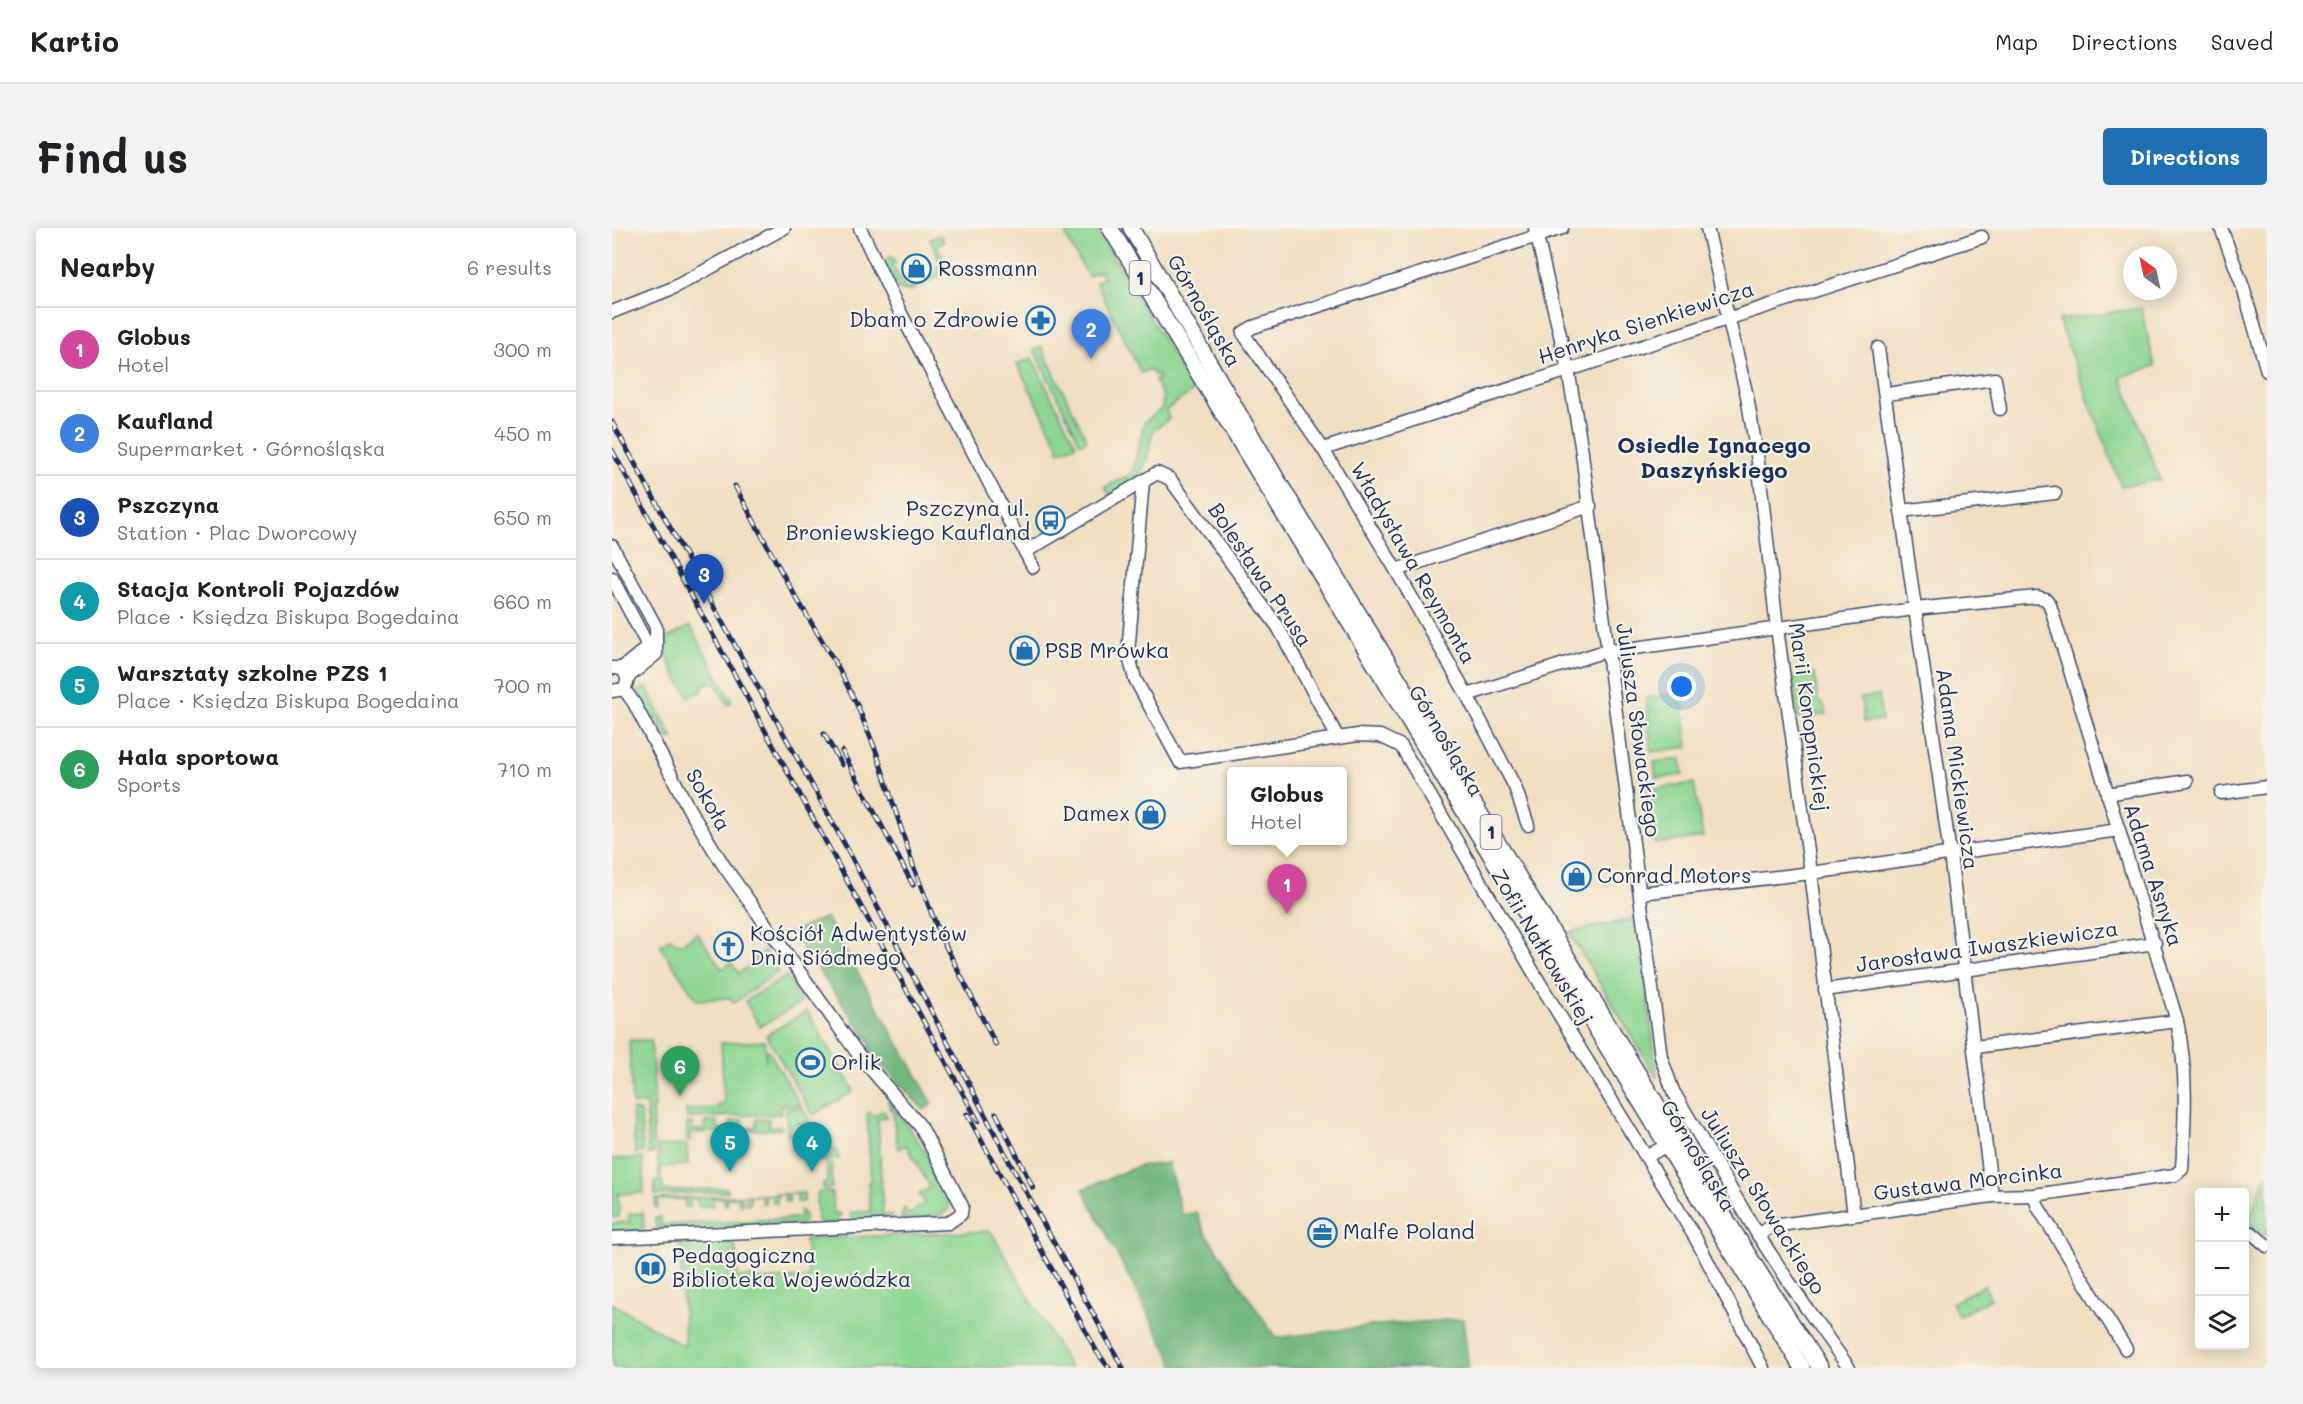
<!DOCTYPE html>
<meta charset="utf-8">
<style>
:root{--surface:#fff;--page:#f2f2f2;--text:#202124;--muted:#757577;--line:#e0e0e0;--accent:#1f6fb2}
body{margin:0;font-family:Mali,sans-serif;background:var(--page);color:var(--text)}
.controls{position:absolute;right:18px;bottom:18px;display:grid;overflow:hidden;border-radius:6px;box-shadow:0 3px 15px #0003}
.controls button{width:54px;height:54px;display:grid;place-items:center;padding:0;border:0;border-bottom:2px solid var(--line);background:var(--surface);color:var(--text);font:30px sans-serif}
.compass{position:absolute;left:1511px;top:18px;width:54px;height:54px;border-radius:50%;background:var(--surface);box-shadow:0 3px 15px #0003;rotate:327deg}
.you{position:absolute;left:1070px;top:459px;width:21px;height:21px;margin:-15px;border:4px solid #fff;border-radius:50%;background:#1a73e8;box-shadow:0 0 0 9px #1a73e833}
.badge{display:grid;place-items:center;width:39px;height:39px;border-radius:50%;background:var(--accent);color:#fff;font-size:20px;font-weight:700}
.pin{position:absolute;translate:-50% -50px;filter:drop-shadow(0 2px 3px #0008)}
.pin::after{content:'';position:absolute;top:32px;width:21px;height:18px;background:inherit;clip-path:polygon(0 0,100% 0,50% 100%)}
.popup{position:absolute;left:615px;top:539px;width:120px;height:78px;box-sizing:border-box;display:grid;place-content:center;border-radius:6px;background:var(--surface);filter:drop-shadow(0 2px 4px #0005);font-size:20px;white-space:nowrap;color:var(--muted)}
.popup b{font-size:22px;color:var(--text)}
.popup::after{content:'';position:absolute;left:50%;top:100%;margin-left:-12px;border:12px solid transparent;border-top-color:var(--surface)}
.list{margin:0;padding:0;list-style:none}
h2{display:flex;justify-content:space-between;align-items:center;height:78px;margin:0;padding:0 24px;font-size:26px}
h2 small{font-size:20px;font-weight:400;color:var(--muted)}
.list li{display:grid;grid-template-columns:39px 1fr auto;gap:18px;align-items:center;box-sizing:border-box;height:84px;padding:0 24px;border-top:2px solid var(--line)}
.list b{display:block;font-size:22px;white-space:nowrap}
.list p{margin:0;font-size:20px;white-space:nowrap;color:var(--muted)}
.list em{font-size:20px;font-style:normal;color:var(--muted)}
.icon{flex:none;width:33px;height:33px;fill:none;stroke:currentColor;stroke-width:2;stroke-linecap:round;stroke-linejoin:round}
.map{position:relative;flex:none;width:1655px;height:1140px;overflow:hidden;border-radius:6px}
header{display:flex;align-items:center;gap:36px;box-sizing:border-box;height:84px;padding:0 30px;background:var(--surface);border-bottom:2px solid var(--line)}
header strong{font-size:28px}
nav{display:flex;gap:33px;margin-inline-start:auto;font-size:21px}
.intro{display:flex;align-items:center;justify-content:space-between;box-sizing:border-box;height:144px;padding:0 36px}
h1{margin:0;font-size:42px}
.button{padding:15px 27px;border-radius:6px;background:var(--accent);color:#fff;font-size:21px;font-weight:700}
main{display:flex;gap:36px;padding:0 36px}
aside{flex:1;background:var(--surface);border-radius:6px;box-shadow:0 3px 15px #0003}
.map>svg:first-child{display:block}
.green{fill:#8dd691;stroke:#548278;stroke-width:1.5}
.forest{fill:#72b77b;stroke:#46736c;stroke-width:1.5}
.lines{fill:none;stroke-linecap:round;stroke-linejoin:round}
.minor-casing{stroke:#3b496d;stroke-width:15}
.major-casing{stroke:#3b496d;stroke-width:18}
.minor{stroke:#fff;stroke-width:12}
.major{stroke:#fff;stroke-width:15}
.rail-casing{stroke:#1b2f5e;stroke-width:5}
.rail{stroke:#f7f3e8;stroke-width:3;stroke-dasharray:9;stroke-linecap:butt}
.labels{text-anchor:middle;stroke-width:4.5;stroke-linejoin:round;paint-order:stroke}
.shield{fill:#f7f3e8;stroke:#5d6a87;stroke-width:1.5}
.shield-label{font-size:20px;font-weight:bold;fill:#1b2f5e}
.poi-label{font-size:21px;fill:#1b2f5e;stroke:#f7f3e8;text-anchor:start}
.street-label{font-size:21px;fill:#1b2f5e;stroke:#f7f3e8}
.neighbourhood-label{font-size:22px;font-weight:bold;fill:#1b2f5e;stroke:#f7f3e8}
</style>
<header>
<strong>Kartio</strong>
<nav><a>Map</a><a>Directions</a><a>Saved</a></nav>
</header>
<div class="intro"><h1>Find us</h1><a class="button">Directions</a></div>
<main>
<aside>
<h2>Nearby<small>6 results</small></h2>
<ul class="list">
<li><span class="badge" style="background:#d1479c">1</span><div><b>Globus</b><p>Hotel</p></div><em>300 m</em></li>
<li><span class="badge" style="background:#3f7fe0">2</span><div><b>Kaufland</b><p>Supermarket · Górnośląska</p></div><em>450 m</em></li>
<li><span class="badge" style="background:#1a4fb4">3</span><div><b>Pszczyna</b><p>Station · Plac Dworcowy</p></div><em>650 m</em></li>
<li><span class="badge" style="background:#0f9aa8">4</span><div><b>Stacja Kontroli Pojazdów</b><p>Place · Księdza Biskupa Bogedaina</p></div><em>660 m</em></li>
<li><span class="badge" style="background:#0f9aa8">5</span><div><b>Warsztaty szkolne PZS 1</b><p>Place · Księdza Biskupa Bogedaina</p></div><em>700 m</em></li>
<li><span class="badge" style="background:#2e9e5b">6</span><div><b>Hala sportowa</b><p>Sports</p></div><em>710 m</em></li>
</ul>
</aside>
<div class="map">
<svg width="1655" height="1140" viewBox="0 0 1655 1140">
<rect width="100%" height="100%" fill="#f7f3e8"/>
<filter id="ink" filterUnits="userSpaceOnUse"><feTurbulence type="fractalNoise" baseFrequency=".0167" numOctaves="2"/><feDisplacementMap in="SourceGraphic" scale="12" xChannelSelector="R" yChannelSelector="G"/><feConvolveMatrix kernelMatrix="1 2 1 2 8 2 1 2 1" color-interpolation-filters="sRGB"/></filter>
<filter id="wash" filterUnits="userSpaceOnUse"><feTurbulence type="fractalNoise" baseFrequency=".008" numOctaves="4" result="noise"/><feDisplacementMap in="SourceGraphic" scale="24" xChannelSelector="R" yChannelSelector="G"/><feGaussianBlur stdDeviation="1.35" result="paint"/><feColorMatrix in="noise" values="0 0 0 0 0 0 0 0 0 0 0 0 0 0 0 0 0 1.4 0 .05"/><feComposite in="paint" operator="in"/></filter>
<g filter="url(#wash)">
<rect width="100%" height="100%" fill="#f0dfc0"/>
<g class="green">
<path d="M457,0H484L582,162L554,182L557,191L541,203C533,242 535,244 502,268L496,265L493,259L520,246L532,195L550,180L551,169L543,153L547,151L545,147H542L538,141L529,145L484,54L492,50L487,43L476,48L454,9Z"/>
<path d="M328,7L332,13L325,17L337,44L298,63L286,61L272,35L280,28L284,34L280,36L294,62L327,44L325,39L329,36L318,11Z"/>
<path d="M1529,80L1543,138L1509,149L1548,252L1509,258L1446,92Z"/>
<path d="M429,118L475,212L468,215L422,122Z"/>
<path d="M420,130L464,217L446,224V217L405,136Z"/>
<path d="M78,398L120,473L116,477L104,456L97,454L91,457L90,463L78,469L76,468C69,455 48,426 53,411Z"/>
<path d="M1203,446L1206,473L1212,477L1214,486L1186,490L1180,450Z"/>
<path d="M34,459L61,510H54L44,490L39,492L26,463Z"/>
<path d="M1069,465L1076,519L1039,524L1034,470Z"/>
<path d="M1267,467L1270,492L1252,494L1249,470Z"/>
<path d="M1069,531L1071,547L1044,550L1042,534Z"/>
<path d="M1082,555L1091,609L1043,616L1035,562Z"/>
<path d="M1027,690L1045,850L957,704Z"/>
<path d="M85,705L110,741L119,735L127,745L144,733L143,730L152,723L167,743L122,775L119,770L85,772L48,718L58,710L63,714L70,715Z"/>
<path d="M175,748L190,774L148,799L133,773Z"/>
<path d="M195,783L242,863L201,887L154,807Z"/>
<path d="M17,812H39L43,880L40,881L42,925L36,926L34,876H20Z"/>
<path d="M153,813L154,834V822H156L189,877L169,878V886L75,890L74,882L106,880V877L112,876L109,815Z"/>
<path d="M275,872C290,889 344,961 336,981L329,987L317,988V990L289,991L292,980L298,986L313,974L307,967L318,959L294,917L286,921L281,886Z"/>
<path d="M190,879L199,895L179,897V908H175L174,881Z"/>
<path d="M20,882L26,883L29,887L31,925H23Z"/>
<path d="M272,882L275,889L266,890L271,987H279L280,993L244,994L240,991L238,985L258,983L256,954L259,953L255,886L258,884L261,888Z"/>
<path d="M144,891H157V899L169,898L170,901L79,905V913H75V895H80L81,902L93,901V894L105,893L106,901L118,900V893L131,892L132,900L144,899Z"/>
<path d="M75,917L76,937L49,939V949H47L45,918Z"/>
<path d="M204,918H219L225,923L227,931H219L220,960L211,961V955L215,954L214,932H206Z"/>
<path d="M31,930L32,965L6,966L7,989H0V931Z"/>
<path d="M1655,944V1008L1636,995Z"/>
<path d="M50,952L51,963L115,960L116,964L43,967L42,954Z"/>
<path d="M207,964H220L222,985L229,986L223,995L209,996L205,992L204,967Z"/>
<path d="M192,965V974H185V966H177V974H173L172,966L165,967V975H161L160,967L153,968V975H150L149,967L138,968V976H134V968H130L131,976H127L126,969L115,970V977H113L112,970H101V978H86L85,971H77L78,979H73V971L46,972V980H43L44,971Z"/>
<path d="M188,982L193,987V993L188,997L44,1001L43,990L48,989L49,997L188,990Z"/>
<path d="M31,985L32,999L28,1004L0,1005V995L17,994V986Z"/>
<path d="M379,1003L458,1140H0V1075L73,1119L68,1017L123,1015L126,1050L140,1049L144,1052L196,1049L193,1011Z"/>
<path d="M1372,1057L1379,1071L1347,1088L1340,1075Z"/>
</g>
<g class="forest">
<path d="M214,689L321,876L312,882L257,823L258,814L179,704Z"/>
<path d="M556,935L570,987L585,984L592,1003L664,1110L767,1097L851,1091L857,1140H564L471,961L526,938Z"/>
</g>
</g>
<g filter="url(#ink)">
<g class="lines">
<defs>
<g id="minor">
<path d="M248,0L284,76L421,339"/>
<path d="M923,0L956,141L969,218L1049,829L1061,863L1146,1007L1195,1081L1237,1140"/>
<path d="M1095,0L1135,168L1146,233L1165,400L1199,645L1242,987"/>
<path d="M1609,0L1631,59L1655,143"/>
<path d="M0,84L61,60L172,0"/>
<path d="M1266,120L1338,626L1380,968"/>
<path d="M1274,166L1383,151L1388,181"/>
<path d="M711,221L1370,9"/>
<path d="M531,253L516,425L523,451L568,534L746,507L768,508L789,518L929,757L1083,1009L1151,1140"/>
<path d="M1289,283L1443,265"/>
<path d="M0,318L44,399V426L16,449"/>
<path d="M413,324L545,245L558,251L666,399L726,510"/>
<path d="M784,342L978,278"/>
<path d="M0,350L34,414L33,421L9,441"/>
<path d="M0,440H6L12,443L16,452L12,461L0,463"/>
<path d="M855,467L987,425L1302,381L1425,369L1434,371L1438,377L1565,793C1576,844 1573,890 1570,941L1563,947L1422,967L1380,968L1160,998L1146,1007"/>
<path d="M1609,565L1655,559"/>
<path d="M1495,566L1575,553"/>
<path d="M916,597L903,559L855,467L784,342L711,221L631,105L641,99L950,0"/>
<path d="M1029,665L1199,645L1507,602"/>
<path d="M1213,762L1543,715"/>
<path d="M1363,819L1565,793"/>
<path d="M1034,929L1055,917"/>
<path d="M1422,967L1426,979L1514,1121"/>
<path d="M1632,1003L1640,1005L1655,1018"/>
<path d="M0,1010L336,995L349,986L350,978L309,899L246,826L112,638L78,583L22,475L12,461"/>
</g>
<g id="major">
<path d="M498,0L1190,1140"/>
<path d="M519,0L666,253L1135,1025L1208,1140"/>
</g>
</defs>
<use href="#minor" class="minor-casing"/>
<use href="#major" class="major-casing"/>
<use href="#minor" class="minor"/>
<use href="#major" class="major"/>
<defs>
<g id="rail">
<path d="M0,194L238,626L398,935L511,1140"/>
<path d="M0,222L366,893"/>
<path d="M123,258L175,354L227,441L245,477L264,523L302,640L328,707L384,817"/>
<path d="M212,506L230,537"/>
<path d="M230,523L301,657"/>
<path d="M384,885L421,960"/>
<path d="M355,886L485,1124L497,1140"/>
</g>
</defs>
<use href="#rail" class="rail-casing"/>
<use href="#rail" class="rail"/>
</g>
</g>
<defs>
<symbol id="shop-ring" viewBox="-11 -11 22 22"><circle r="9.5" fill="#f7f3e8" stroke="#1f6fb2" stroke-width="1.5"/><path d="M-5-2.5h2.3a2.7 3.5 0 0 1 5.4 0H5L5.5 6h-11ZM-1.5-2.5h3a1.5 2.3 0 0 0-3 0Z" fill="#1f6fb2"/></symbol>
<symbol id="pharmacy-ring" viewBox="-11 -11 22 22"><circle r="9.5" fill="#f7f3e8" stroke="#1f6fb2" stroke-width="1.5"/><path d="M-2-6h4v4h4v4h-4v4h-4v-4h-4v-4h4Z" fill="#1f6fb2"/></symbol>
<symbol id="bus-ring" viewBox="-11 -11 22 22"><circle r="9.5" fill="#f7f3e8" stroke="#1f6fb2" stroke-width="1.5"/><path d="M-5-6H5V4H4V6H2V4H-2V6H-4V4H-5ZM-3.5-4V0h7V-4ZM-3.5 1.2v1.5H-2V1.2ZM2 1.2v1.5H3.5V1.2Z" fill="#1f6fb2"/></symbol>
<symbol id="church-ring" viewBox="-11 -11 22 22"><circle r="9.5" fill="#f7f3e8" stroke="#1f6fb2" stroke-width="1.5"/><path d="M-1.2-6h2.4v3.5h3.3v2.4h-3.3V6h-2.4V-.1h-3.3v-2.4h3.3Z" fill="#1f6fb2"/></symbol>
<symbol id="stadium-ring" viewBox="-11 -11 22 22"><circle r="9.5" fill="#f7f3e8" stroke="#1f6fb2" stroke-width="1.5"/><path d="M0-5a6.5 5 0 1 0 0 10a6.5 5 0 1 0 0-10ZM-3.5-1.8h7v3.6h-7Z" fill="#1f6fb2"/></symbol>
<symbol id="office-ring" viewBox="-11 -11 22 22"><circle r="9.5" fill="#f7f3e8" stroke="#1f6fb2" stroke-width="1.5"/><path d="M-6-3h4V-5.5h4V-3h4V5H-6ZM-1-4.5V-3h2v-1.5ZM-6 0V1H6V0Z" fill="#1f6fb2"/></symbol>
<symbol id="library-ring" viewBox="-11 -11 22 22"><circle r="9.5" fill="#f7f3e8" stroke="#1f6fb2" stroke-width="1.5"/><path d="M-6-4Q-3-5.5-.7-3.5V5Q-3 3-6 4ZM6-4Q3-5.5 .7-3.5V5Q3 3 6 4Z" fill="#1f6fb2"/></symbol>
</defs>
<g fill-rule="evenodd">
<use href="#shop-ring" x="288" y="24" width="33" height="33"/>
<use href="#pharmacy-ring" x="412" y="76" width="33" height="33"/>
<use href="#bus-ring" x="422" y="276" width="33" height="33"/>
<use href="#shop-ring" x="396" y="406" width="33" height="33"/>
<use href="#shop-ring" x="522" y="570" width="33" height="33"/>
<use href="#shop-ring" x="948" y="632" width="33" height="33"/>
<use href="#church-ring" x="100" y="702" width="33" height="33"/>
<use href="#stadium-ring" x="182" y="818" width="33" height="33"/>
<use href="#office-ring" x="694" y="988" width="33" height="33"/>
<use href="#library-ring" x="22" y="1024" width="33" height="33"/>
</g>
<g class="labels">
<g class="shield">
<rect x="517.5" y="33" width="21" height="34" rx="4.5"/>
<rect x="868.5" y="587" width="21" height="34" rx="4.5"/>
</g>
<g class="shield-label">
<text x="528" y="57">1</text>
<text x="879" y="611">1</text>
</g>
<g class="poi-label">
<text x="326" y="48">Rossmann</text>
<text x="407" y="99" text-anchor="end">Dbam o Zdrowie</text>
<text x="418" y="288" text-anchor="end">Pszczyna ul.<tspan x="418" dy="24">Broniewskiego Kaufland</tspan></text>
<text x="433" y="430">PSB Mrówka</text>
<text x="518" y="593" text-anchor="end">Damex</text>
<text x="985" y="655">Conrad Motors</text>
<text x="138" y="713">Kościół Adwentystów<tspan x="138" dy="24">Dnia Siódmego</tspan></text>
<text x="219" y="842">Orlik</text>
<text x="731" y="1011">Malfe Poland</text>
<text x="60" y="1035">Pedagogiczna<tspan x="60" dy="24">Biblioteka Wojewódzka</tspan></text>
</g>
<g class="street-label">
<text transform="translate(592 83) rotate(60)" y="7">Górnośląska</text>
<text transform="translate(1034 95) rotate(-18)" y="7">Henryka Sienkiewicza</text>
<text transform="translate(801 335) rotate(60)" y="7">Władysława Reymonta</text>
<text transform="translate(648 347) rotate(56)" y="7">Bolesława Prusa</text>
<text transform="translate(1197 489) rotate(82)" y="7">Marii Konopnickiej</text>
<text transform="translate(1026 502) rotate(82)" y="7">Juliusza Słowackiego</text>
<text transform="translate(834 513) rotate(59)" y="7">Górnośląska</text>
<text transform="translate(1345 541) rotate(82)" y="7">Adama Mickiewicza</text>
<text transform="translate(96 572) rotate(60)" y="7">Sokoła</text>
<text transform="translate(1541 647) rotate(72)" y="7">Adama Asnyka</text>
<text transform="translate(930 719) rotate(59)" y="7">Zofii Nałkowskiej</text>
<text transform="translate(1375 719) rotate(-8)" y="7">Jarosława Iwaszkiewicza</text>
<text transform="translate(1086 928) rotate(59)" y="7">Górnośląska</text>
<text transform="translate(1356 954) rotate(-7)" y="7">Gustawa Morcinka</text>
<text transform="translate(1151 973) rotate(58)" y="7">Juliusza Słowackiego</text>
</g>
<g class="neighbourhood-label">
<text x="1102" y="225">Osiedle Ignacego<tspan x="1102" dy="25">Daszyńskiego</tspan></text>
</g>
</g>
</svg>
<div class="controls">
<button>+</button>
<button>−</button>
<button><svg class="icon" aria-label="layers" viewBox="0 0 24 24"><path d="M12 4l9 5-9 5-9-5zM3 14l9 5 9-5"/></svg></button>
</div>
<svg class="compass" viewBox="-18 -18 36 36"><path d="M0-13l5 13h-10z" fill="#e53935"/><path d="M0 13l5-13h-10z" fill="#757577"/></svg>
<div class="you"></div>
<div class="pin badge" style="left:675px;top:686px;background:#d1479c">1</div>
<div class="popup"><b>Globus</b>Hotel</div>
<div class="pin badge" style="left:479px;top:131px;background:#3f7fe0">2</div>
<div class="pin badge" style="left:92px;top:376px;background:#1a4fb4">3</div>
<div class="pin badge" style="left:200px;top:944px;background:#0f9aa8">4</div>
<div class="pin badge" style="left:118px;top:944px;background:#0f9aa8">5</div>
<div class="pin badge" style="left:68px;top:868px;background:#2e9e5b">6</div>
</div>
</main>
